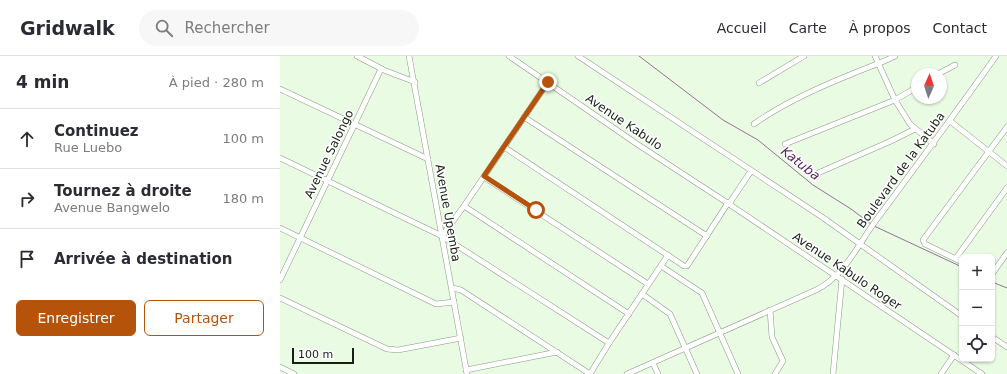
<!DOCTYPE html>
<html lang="fr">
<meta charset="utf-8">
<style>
:root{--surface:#fff;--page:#f7f7f7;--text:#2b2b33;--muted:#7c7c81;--line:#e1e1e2;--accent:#b45309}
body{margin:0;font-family:"DejaVu Sans",sans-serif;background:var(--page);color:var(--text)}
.controls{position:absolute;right:12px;bottom:12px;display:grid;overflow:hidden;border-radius:6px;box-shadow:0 1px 3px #0004}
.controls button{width:36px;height:36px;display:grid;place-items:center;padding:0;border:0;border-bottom:1px solid var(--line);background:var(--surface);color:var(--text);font:20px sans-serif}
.compass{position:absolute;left:631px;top:12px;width:36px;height:36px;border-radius:50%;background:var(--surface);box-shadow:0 1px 3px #0004;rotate:3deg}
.scale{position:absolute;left:12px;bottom:10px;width:62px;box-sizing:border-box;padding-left:4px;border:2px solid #171e15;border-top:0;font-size:11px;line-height:14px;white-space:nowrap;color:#171e15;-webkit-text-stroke:3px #fff;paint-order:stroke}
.stop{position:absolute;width:12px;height:12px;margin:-9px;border:3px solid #b45309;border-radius:50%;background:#fff}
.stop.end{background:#b45309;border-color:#fff;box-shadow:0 1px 4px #0008}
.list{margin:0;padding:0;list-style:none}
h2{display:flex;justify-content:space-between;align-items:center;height:52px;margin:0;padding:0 16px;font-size:17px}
h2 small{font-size:13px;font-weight:400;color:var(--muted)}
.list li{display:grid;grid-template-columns:26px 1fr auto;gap:12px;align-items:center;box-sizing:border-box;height:60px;padding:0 16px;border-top:1px solid var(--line)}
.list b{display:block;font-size:15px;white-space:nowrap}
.list p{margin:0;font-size:13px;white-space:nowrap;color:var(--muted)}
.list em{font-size:13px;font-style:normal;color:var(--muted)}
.actions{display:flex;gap:8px;padding:12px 16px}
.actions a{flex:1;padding:9px 0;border:1px solid var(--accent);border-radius:6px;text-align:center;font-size:14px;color:var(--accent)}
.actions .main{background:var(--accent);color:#fff}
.icon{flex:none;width:22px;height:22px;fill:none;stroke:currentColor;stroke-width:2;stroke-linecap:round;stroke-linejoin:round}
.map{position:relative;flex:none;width:727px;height:318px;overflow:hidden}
header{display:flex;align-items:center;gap:24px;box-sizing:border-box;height:56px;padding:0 20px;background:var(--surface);border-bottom:1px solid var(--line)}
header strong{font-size:19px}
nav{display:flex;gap:22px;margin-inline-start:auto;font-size:14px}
.search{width:280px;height:36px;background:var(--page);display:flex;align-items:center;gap:10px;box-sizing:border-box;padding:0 14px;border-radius:22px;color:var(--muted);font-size:15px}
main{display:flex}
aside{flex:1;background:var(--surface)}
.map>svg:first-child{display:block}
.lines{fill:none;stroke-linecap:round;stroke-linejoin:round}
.stream{stroke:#947193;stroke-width:1}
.minor-casing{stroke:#899982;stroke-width:6}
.minor{stroke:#fff;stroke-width:5}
.route{stroke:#b45309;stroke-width:5}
.labels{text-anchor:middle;stroke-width:3;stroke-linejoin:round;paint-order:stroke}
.street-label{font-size:12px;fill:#171e15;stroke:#fff}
.water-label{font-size:13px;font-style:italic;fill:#5d1e5e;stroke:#fff}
</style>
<header>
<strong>Gridwalk</strong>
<div class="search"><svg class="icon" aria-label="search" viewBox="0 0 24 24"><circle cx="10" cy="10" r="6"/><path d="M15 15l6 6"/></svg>Rechercher</div>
<nav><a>Accueil</a><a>Carte</a><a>À propos</a><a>Contact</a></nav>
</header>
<main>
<aside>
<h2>4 min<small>À pied · 280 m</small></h2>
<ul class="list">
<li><svg class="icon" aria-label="ahead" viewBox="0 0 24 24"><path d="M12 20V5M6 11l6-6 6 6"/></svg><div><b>Continuez</b><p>Rue Luebo</p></div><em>100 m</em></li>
<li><svg class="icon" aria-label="right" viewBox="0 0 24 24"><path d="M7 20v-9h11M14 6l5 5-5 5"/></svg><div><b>Tournez à droite</b><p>Avenue Bangwelo</p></div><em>180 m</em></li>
<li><svg class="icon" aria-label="arrive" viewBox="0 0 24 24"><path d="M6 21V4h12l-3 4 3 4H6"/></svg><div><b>Arrivée à destination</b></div></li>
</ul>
<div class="actions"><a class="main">Enregistrer</a><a>Partager</a></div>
</aside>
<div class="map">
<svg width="727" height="318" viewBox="0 0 727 318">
<rect width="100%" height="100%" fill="#e9fbe2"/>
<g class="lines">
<g class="stream">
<path d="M359,0L443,64L478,84L533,129L571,153L591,168"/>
<path d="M594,170L682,211"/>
<path d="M712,226L727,232"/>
</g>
<defs>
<g id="minor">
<path d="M77,0L102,13"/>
<path d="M129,0L187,318"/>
<path d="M229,0L357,88L449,148L702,318"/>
<path d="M298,0L542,161L682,260"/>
<path d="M595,0L615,44L630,68L654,88"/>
<path d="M658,18L675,9"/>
<path d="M479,27L524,0"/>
<path d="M0,33L148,103"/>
<path d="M244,61L427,180"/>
<path d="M670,65L727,110"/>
<path d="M474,68C502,48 535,33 567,20C583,13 599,8 615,0"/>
<path d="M505,88L615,44L637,31"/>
<path d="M224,91L404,210H407L448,147"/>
<path d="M0,102L162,180L329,287"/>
<path d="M538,117L611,85L635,73"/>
<path d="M204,121L368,228"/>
<path d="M449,148L471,115"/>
<path d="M184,150L349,258"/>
<path d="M0,172L156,248L174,246"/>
<path d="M162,180L184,150L268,26"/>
<path d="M676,202L727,132"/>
<path d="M682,206L645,188L643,184L727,71"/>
<path d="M381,210L422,237L458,318"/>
<path d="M712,218L727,197"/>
<path d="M0,224L101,13L135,26"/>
<path d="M172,232L181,234L310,318"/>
<path d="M362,238L390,258L417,318"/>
<path d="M0,242L107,293L118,294L181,282"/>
<path d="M490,254L492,281L503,305L495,318"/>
<path d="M712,281L727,291"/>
<path d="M373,307L378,318"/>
<path d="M0,311L14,318"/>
<path d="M186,314L277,296"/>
<path d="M310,318L329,287L388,199"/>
<path d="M347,318L536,234C565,220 578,188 597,163C637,109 677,55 716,0"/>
<path d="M553,318L562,223"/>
<path d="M661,318L674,299"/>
</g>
</defs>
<use href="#minor" class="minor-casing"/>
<use href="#minor" class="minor"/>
</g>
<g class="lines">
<path class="route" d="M256,154L204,120L268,26"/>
</g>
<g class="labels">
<g class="street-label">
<text transform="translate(344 66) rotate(34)" y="4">Avenue Kabulo</text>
<text transform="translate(49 98) rotate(-64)" y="4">Avenue Salongo</text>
<text transform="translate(621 114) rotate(-54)" y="4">Boulevard de la Katuba</text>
<text transform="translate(168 157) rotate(80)" y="4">Avenue Upemba</text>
<text transform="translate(567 215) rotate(34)" y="4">Avenue Kabulo Roger</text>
</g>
<g class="water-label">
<text transform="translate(521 107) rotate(38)" y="5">Katuba</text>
</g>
</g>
</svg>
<div class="controls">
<button>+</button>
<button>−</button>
<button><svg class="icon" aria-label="locate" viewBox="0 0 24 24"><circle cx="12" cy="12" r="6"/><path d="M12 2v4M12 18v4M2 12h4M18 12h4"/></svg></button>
</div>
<svg class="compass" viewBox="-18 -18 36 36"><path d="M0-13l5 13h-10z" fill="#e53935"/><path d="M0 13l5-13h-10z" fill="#7c7c81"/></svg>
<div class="scale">100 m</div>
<div class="stop" style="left:256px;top:154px"></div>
<div class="stop end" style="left:268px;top:26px"></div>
</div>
</main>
